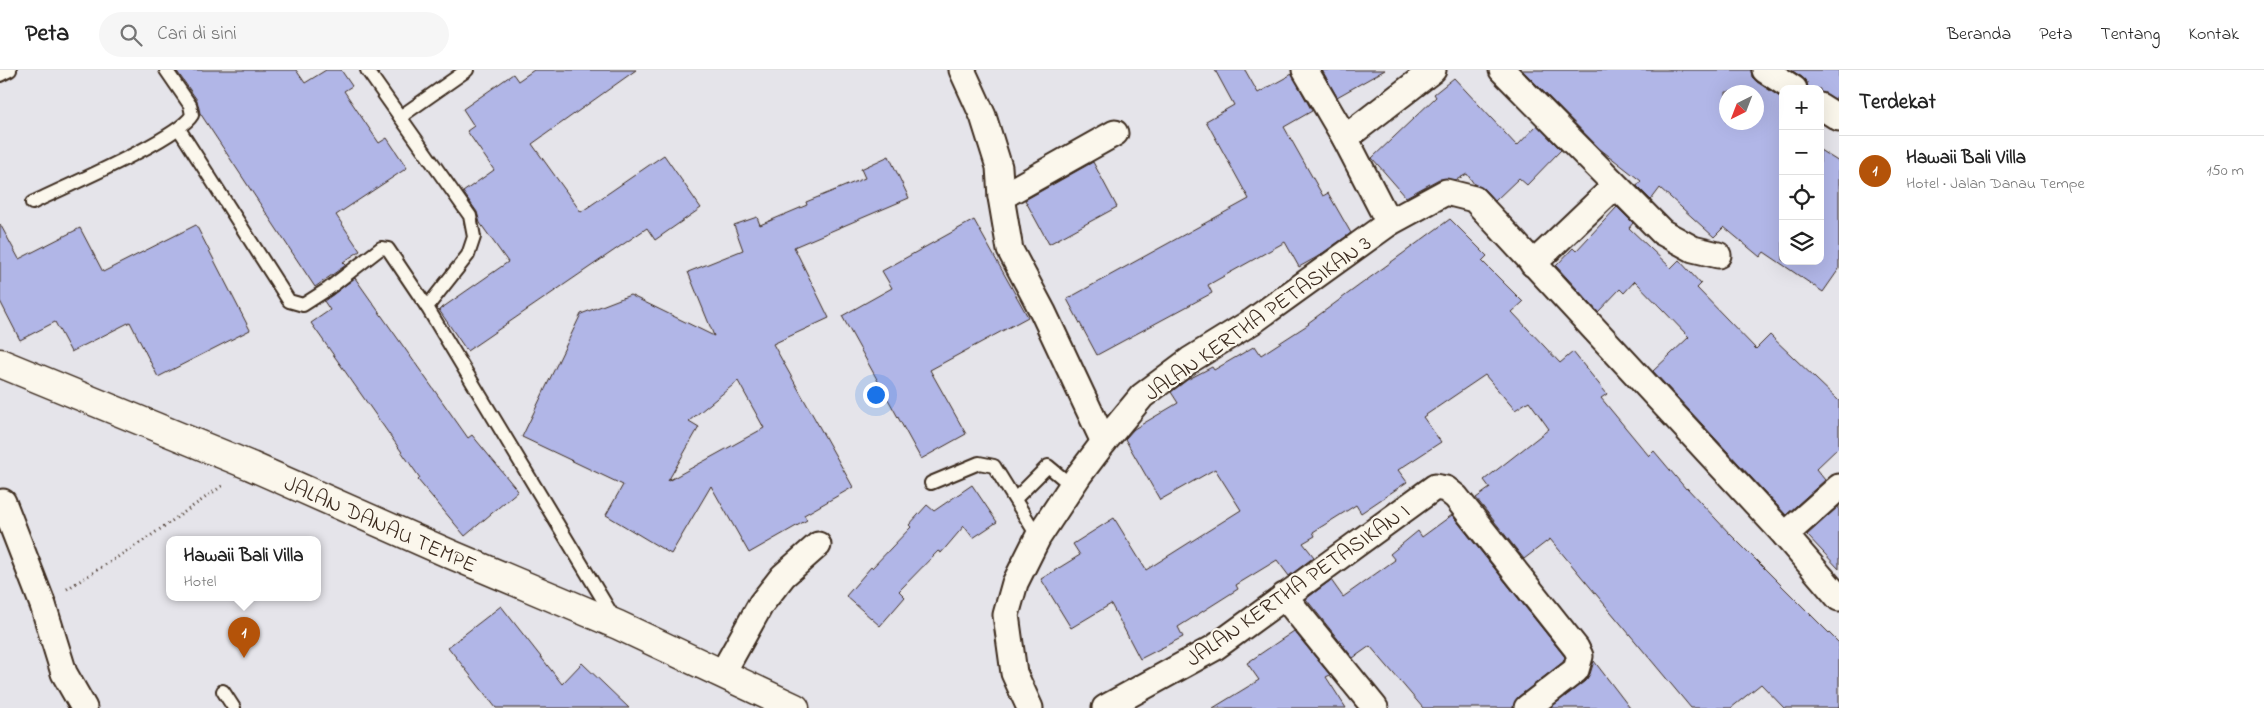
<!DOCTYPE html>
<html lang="id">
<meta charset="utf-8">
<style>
:root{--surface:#fff;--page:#f6f6f6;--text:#222;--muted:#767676;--line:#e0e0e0;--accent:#b45309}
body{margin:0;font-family:"Indie Flower",sans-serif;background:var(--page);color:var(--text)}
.controls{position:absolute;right:15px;top:15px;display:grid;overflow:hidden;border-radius:10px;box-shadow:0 5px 20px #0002}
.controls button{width:45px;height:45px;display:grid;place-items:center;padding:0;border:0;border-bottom:1px solid var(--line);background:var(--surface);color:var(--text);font:25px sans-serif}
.compass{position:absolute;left:1719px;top:15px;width:45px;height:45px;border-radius:50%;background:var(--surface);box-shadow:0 5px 20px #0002;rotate:222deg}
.you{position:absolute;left:875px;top:324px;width:18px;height:18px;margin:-12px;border:4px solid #fff;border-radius:50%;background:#1a73e8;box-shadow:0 0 0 8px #1a73e833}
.badge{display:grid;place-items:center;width:32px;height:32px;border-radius:50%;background:var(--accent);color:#fff;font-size:16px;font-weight:700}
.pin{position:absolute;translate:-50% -41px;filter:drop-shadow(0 1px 2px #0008)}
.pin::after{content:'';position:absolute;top:26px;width:18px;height:15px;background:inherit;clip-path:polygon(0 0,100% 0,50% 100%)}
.popup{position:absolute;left:166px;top:466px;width:155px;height:65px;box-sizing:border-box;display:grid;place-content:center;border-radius:10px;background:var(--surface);filter:drop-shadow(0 1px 4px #0005);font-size:16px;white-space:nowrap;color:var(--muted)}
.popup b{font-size:19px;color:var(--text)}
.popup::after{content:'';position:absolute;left:50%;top:100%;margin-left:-10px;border:10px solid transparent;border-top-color:var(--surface)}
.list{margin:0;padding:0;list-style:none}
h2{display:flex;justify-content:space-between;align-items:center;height:65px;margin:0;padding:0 20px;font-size:21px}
h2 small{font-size:16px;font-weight:400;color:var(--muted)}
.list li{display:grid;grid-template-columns:32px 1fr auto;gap:15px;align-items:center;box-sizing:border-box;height:70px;padding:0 20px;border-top:1px solid var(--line)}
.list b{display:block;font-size:19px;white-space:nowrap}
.list p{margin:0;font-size:16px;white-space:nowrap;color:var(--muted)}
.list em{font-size:16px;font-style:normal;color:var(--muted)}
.icon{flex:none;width:28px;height:28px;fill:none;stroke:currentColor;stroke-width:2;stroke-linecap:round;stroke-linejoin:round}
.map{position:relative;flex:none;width:1839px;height:638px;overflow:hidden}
header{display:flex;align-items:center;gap:30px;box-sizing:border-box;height:70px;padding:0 25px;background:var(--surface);border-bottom:1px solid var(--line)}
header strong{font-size:24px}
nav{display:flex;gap:28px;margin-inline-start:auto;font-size:18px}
.search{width:350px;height:45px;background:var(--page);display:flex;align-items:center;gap:12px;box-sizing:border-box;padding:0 18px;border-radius:28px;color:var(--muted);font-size:19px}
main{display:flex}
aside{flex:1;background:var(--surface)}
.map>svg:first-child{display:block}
.building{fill:#b1b6e7;stroke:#3b2a1e;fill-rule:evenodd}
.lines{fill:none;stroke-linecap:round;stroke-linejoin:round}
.lane-casing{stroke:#3b2a1e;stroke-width:16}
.street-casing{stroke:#3b2a1e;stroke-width:29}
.secondary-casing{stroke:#3b2a1e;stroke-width:31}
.path{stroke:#3b2a1e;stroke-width:3;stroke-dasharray:1 4;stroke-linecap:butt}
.lane{stroke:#fbf7ec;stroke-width:12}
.street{stroke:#fbf7ec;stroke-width:25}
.secondary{stroke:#fbf7ec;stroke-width:28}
.labels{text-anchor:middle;stroke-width:4.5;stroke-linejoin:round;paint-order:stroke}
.street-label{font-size:22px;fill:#3b2a1e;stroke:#fbf7ec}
</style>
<header>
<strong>Peta</strong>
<div class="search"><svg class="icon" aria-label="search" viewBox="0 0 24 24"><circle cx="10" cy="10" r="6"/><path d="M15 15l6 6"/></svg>Cari di sini</div>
<nav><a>Beranda</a><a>Peta</a><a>Tentang</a><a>Kontak</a></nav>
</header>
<main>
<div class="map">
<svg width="1839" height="638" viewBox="0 0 1839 638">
<rect width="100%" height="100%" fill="#e5e4ea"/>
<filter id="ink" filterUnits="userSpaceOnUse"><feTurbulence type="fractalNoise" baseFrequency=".02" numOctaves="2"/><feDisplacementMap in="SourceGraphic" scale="10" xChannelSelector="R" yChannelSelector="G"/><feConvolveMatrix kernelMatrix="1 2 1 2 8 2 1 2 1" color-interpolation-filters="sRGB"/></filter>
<g filter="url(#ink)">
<g class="building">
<path d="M176,0H296L305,13L326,0H341L352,16L344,21L379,73L387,68L407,98L336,145L360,181L343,192L346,195L315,217L200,43L197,30Z"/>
<path d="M534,0H636L532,74L581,142L664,85L701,138L655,170L647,158L467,281L439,240L508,192L480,153L477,142L463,122L494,100L467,61L474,56L463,39L513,4L518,11Z"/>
<path d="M1215,0H1245L1258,23L1292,4L1312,41L1284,57L1323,126L1328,123L1351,163L1317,187L1299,197L1285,172L1208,215L1212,223L1097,285L1067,229L1249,129L1206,51L1234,35Z"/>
<path d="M1322,0H1385L1337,27Z"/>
<path d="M1522,0H1751L1752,7L1757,12L1783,29V191H1820V80L1839,92V199L1823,222L1764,182L1760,187L1724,157L1714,167L1660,118L1651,130L1637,116L1641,111L1600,79ZM1726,22H1756V52H1726Z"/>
<path d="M1791,0H1839V23L1835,29L1820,22V19H1808L1807,12L1802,7Z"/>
<path d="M1454,8L1517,76L1537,55L1561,80L1527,115L1519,108L1495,131L1484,119L1474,114L1467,104L1456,110L1439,109L1406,127L1372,88L1436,27L1434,24Z"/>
<path d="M889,86L909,128L794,177L829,248L773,274L853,417L804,445L807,450L749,483L711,416L671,484L606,445L623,415L522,367L581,244L630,225L714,266L688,202L743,180L734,155L757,147L760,155L807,135L806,132L865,108L861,99ZM738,311L764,358L668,411L699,357L689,351Z"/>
<path d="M1093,92L1117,137L1049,174L1025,130Z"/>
<path d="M1617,137L1633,153L1629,158L1671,198L1679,190L1701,214L1697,218L1756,279L1770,265L1839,331V377L1816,399L1825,410L1786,445L1653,301L1689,267L1635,211L1624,223L1620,219L1598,242L1556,196L1573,178L1576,181Z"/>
<path d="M1450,149L1487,186L1482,191L1523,232L1512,242L1560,293L1573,282L1607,324L1601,328L1649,386L1654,381L1686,419L1687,418L1730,464L1839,573V638H1784L1761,614L1731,638H1691L1550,469L1524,489L1476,428L1490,418L1484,410L1549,359L1529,331L1515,340L1485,305L1423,347L1441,372L1398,400L1407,412L1361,443L1356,435L1313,462L1315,466L1303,473L1314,487L1289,506L1277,490L1236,515L1238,519L1178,557L1183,567L1140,589L1111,534L1071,558L1041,509L1080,485L1073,474L1114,448L1146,500L1241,440L1215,399L1160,430L1125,369L1134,359L1178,333L1171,322L1187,310L1212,297L1214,300L1255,276L1261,285L1309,254L1308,253Z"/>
<path d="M974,150L1028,247L930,300L966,364L921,389L842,246L892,218L882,201Z"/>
<path d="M0,154L19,189L80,158L103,202L196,155L250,260L158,307L130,252L71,282L55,252L20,270L0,231Z"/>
<path d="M355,208L468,368L472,365L518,421L465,466L418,410L420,408L311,253L330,240L324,231Z"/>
<path d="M972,415L997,452L973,468L964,456L941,483L938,481L899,521L905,527L880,556L846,526L871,497L872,498L911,457L909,455L927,435L934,441Z"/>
<path d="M1839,436V499L1807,465Z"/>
<path d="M1452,445L1565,587L1563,592L1518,627L1513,638H1423L1370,576L1353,588L1306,529L1331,510L1343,527L1395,490L1390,484L1418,461L1422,467Z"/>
<path d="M501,536L562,614L582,593L629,638H496L448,577Z"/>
<path d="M1294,561L1330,605L1326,607L1346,638H1213L1259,610L1247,593Z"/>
<path d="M1594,591L1630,638H1550L1585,611L1590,604Z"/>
</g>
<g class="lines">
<defs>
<g id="lane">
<path d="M367,0L470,146L474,167L468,185L427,237"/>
<path d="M0,5L10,0"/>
<path d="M400,47L467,0"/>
<path d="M179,59L289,231L303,235L328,219L381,178L388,179L427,237L614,548"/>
<path d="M32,133C64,117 178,69 192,45L190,35L166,0"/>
<path d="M931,413L979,393L994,396L1038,467"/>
<path d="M1015,429L1048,396L1072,416"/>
<path d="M223,621L234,638"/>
</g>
<g id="street">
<path d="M962,0L983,46L999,97L1001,127L1010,180L1043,242L1104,372"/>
<path d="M1305,0L1345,68L1389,153"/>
<path d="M1502,0L1662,162L1693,179L1718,185"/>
<path d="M1765,0L1794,19"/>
<path d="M1820,36L1839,48"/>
<path d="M1345,68L1433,0"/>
<path d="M1001,127L1115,63"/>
<path d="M1533,194L1615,116"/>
<path d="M3,432L43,535L64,603L84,638"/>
<path d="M1785,465L1839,417"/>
<path d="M1284,526L1375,638"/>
<path d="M722,604L761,534L783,506L818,475"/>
<path d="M1030,638L1014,603L1006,545L1015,513L1038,467L1079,405L1104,372L1142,326L1190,290L1253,251L1389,153L1446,122L1474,129L1785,465L1839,528"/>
<path d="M1105,638L1214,578L1435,417L1446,419L1456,427L1576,578L1580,586L1576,600L1527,638"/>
</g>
<path id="secondary" d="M0,293L251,396L450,484L618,555L795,638"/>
</defs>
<use href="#lane" class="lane-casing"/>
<use href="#street" class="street-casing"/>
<use href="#secondary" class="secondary-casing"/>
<path class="path" d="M67,519L143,471L222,416"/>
<use href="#lane" class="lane"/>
<use href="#street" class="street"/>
<use href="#secondary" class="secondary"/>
</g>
</g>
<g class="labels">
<g class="street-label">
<text transform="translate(1257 247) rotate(-35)" y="8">JALAN KERTHA PETASIKAN 3</text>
<text transform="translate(381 453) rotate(24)" y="8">JALAN DANAU TEMPE</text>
<text transform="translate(1297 514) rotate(-35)" y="8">JALAN KERTHA PETASIKAN I</text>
</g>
</g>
</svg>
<div class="controls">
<button>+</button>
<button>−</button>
<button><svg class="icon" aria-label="locate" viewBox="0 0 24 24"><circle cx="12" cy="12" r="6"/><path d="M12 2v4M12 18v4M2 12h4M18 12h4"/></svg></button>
<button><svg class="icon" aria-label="layers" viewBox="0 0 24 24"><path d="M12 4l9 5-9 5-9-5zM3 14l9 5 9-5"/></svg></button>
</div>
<svg class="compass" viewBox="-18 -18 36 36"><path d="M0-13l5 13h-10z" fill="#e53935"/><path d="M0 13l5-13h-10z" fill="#767676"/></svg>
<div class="you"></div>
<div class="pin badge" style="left:244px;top:588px">1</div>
<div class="popup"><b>Hawaii Bali Villa</b>Hotel</div>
</div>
<aside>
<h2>Terdekat<small></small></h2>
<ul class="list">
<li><span class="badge">1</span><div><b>Hawaii Bali Villa</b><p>Hotel · Jalan Danau Tempe</p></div><em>150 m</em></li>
</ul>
</aside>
</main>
